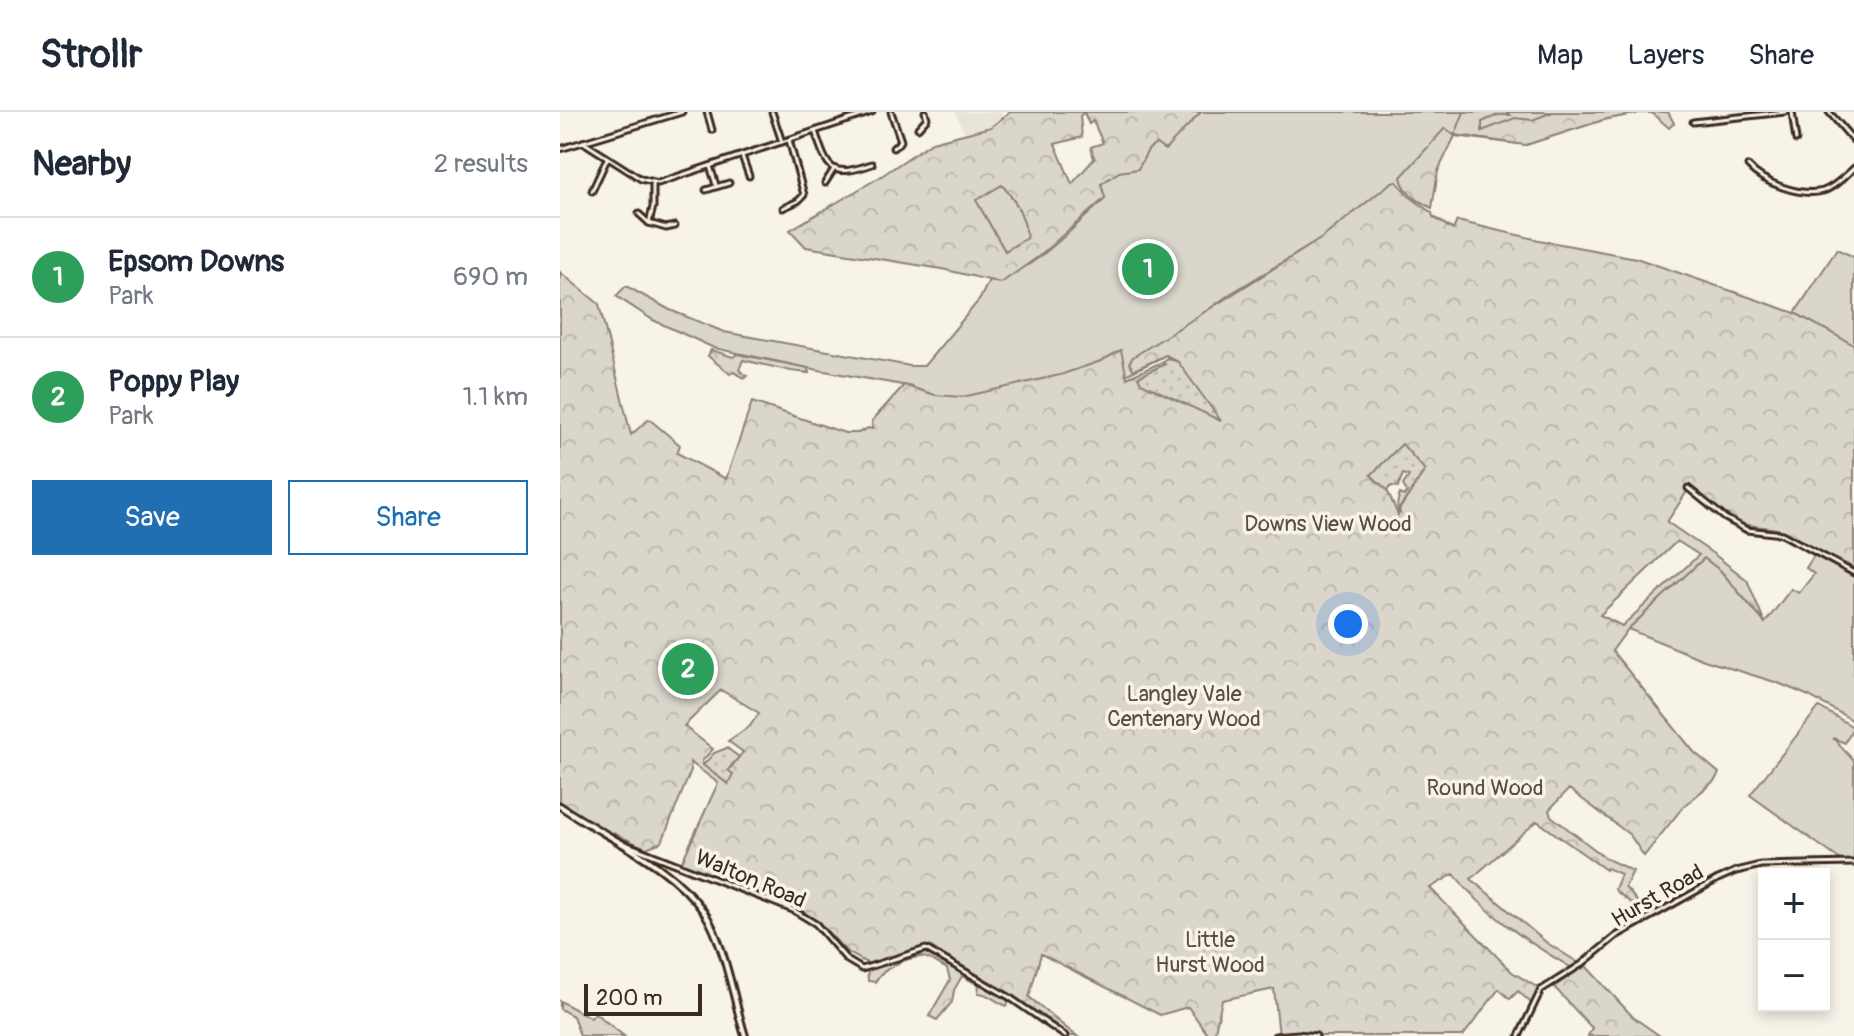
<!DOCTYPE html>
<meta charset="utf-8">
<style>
:root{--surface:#fff;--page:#f6f6f7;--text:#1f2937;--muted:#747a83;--line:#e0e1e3;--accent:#1f6fb2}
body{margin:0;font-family:Pangolin,sans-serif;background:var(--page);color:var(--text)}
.controls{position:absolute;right:24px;bottom:24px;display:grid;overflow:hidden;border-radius:0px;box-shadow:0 4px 12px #0003}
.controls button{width:72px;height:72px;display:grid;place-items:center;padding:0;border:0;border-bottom:2px solid var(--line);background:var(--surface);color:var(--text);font:40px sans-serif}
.scale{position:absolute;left:24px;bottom:20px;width:118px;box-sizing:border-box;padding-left:8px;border:4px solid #3b2a1e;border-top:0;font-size:22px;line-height:28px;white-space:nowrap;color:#3b2a1e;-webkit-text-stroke:6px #f7f3e8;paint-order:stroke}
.you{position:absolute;left:788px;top:512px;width:28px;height:28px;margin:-20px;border:6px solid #fff;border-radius:50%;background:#1a73e8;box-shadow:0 0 0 12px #1a73e833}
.badge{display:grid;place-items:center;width:52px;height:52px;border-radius:50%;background:var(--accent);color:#fff;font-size:26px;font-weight:700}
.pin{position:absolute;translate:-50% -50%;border:4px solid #fff;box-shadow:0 2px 8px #0006}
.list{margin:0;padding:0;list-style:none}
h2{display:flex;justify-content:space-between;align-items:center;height:104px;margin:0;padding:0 32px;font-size:34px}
h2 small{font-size:26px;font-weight:400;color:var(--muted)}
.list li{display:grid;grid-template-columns:52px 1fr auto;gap:24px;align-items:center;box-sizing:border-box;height:120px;padding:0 32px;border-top:2px solid var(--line)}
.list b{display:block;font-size:30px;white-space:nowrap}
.list p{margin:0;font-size:26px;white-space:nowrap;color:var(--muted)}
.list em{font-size:26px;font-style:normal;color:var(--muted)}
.actions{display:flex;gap:16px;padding:24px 32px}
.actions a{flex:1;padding:18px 0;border:2px solid var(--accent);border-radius:0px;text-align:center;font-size:28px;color:var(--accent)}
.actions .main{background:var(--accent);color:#fff}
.map{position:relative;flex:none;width:1294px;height:924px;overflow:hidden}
header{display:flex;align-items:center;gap:48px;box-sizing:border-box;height:112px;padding:0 40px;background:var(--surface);border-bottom:2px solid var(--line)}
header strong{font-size:38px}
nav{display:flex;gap:44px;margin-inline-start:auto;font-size:28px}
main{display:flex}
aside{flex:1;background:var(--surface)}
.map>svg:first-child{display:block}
.built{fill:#e9e4d9}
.grass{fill:#dbd6cb;stroke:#8b8074;stroke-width:2}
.forest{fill:url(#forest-crowns);stroke:#8b8074;stroke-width:2;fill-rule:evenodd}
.garden{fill:url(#garden-dots);stroke:#8b8074;stroke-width:2}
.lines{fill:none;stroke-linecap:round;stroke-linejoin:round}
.minor-casing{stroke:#3b2a1e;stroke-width:9}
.tertiary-casing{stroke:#3b2a1e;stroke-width:10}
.minor{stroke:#f7f3e8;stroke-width:3}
.tertiary{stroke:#f7f3e8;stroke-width:4}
.labels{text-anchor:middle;stroke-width:7;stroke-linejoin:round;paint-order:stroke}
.park-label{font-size:22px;fill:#5b4c41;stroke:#f7f3e8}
.street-label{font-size:22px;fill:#3b2a1e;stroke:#f7f3e8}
</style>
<header>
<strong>Strollr</strong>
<nav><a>Map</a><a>Layers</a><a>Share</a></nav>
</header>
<main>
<aside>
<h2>Nearby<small>2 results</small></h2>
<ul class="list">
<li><span class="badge" style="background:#2e9e5b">1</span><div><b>Epsom Downs</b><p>Park</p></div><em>690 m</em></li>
<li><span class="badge" style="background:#2e9e5b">2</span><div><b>Poppy Play</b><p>Park</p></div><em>1.1 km</em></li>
</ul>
<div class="actions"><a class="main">Save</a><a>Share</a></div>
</aside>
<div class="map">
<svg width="1294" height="924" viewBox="0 0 1294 924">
<defs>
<pattern id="forest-crowns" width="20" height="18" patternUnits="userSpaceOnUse" patternTransform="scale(2)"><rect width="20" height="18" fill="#dbd6cb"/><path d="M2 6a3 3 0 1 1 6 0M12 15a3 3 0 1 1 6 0" fill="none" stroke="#bdb8ae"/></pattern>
<pattern id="garden-dots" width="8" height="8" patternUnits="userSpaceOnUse" patternTransform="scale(2)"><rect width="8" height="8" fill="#dbd6cb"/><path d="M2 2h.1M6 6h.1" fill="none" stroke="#bdb8ae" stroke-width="1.8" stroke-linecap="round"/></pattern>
</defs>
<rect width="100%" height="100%" fill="#f7f3e8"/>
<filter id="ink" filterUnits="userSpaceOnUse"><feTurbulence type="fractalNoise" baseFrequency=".0125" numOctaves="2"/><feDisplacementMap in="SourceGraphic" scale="16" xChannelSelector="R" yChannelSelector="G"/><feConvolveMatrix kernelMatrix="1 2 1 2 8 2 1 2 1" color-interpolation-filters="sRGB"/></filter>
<g filter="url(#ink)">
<path class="built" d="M395,0H441L443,5L431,15L405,21Z"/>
<g class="grass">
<path d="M524,0H1083L1043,8L966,33L895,24L885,16L841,82L834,79L894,118L910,134L954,194L1051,300L1041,297L1119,371L1090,396L1065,361L999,302L987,336L920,304L944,261L950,213L881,185L889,133L882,128L871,182L826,247L789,279L837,337L819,355L834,371L827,378L811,363L796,359H766L691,299L680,293L671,305C651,281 636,259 607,246L609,233L635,212L683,182L688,187L694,186L692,176L765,131L834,78L825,76L769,122L670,182L603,231L602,245L468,311L461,320L576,262L581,271L645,302L638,316L587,326L558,323L504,353L517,406L582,476L636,543L638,546L622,569L550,490V493C598,548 644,605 702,651L705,668L644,715L598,706L570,682L522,670L571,646L562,624L511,575L504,578L535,607L560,645L470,687L454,644L453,604L470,584L452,562L448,459L438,440L449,382L472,403C465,396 456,388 451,380C441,365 451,338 458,324C451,328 442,334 434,335C395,341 351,327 312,318V309L342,276L350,278L353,275L248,256L154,236L93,208L56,184L66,174L110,198L164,220L350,254H364L420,187L429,168C467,167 517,111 545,87L541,72L559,59L533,9L529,12Z"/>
<path d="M442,73C456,88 465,105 467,126L445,139L415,88Z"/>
<path d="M1277,137L1294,145V234L1235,201Z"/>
<path d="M1255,442L1294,464V587L1292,589L1294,591V609L1249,584L1218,571L1144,548L1068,517L1144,446L1161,459L1205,511L1231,477L1239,481L1254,462L1246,456Z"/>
<path d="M1259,595L1293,615L1285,631L1273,626L1294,649V748L1282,749L1190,683Z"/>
</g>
<g class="forest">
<path d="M450,0H641L605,38L596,32L588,38L578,57L559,60L541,72L545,86L478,145L441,171L382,157L246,135L230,118L320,65L372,30L431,15ZM524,0L529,12L533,9L543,31L531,35L534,47L512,72L495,32L522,25L520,4ZM442,73C456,88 465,105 467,126L445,139L416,88Z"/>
<path d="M904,0H946L950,3H938L922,10V19L955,6L972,8L993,0H1108L1114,11L1109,16L1092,1H1079L1043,8L966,33L895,23Z"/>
<path d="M885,16L895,24L878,59L872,96C858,89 844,81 841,65Z"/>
<path d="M832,70H837L849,84L872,101L873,105L893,118L897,109L979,128L1076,146L1235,201L1294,233V456L1217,417L1181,412L1165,406L1128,378L1107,410L1155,443L1187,468L1205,511L1161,459L1144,446L1068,517L1052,539L1134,640L1159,661L1155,668L1123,695L1084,744L1070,723L1009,677L989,698L991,704L1047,747L1073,759L1065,775L1088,802L1086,803L1056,779L1055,777L1061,762L1047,756L1046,758L977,709L911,767L987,831L1019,851L1012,856C969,831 925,802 894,762L870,776L952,860L980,877L972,892L958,879L950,887L939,877L903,924H719L714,877L662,888L654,924H649L628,895L600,903L481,842L469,885C486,898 500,912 517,924H508L450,883L447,894C437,891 427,880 418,881L419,873L402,864L394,878L392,890L377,908L369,904L390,868L387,857C379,853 370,845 362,845C346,845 322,857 315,870L308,869L307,851L287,840L261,813L242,799L120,754L158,671L130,650L131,658L102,730L86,736L32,712L0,689V160L39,192L71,323L89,307L120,333L117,341L166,367L192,290L285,321H298L308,316L312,317V309L344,273L375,283L402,285L500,263L541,249L561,238L567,266L602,250L605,252L583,263L581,271L618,250L606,243L574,258L569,251L573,245L762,126ZM865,358L839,398L838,403L827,378L811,363ZM1117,429L1139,443L1062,514L1040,503ZM161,578L199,601L190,614L168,629L183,640L168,659V672L143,653L142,649L153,637L124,614Z"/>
<path d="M151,238L173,245L177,242L248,256L249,261L231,259L183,248L179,258L187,264L185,266L173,260L170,262L148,244Z"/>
<path d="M1025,853L1073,905L1100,924H1028L1032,916L994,875Z"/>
<path d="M0,889L31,906L35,901L64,924H20L13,904L0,897Z"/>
</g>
<g class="garden">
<path d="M607,246L618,250L661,309L581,271L578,265L605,252L602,250Z"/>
<path d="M842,332L865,358L839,397L840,401C835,396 838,388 840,382L844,384L847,380L843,373L849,364L843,362L838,375L831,374L827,378L811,363Z"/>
<path d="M167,636L179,645L168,658L173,662L168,672L143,653L154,641Z"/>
</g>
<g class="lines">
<defs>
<g id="minor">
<path d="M147,0L152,18"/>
<path d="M212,0L222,30"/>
<path d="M331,0L341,29L333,36"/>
<path d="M1232,0L1236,28"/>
<path d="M1269,0L1294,29"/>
<path d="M1133,10L1225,0"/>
<path d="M358,16L367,6L365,0"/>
<path d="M255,19C268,59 271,66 312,52"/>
<path d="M23,30L81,67L98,71L312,0"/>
<path d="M0,37L122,0"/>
<path d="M182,44L189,64"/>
<path d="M150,54L156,73"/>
<path d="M1188,54C1203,71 1240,85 1263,79C1275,75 1285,64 1294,56"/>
<path d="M93,71V95L89,111L106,116L115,114"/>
<path d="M265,71L274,57"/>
<path d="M146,78L169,71"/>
<path d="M32,79L47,47"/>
<path d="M223,96L238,89L244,83L229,28"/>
<path d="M79,102L89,111"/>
<path d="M1128,376L1165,406L1187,418L1222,422L1294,461"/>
<path d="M60,730L233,798L256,812L287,848L302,857L366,837L449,885L505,924"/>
<path d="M715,924L738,922L756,924"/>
<path d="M959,924L981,878L1022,852L1056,824L1158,767L1176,759L1201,753L1294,751"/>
</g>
<path id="tertiary" d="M0,694C48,727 110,751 144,800C164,829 174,889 185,924"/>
</defs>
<use href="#minor" class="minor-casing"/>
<use href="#tertiary" class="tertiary-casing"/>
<use href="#minor" class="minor"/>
<use href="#tertiary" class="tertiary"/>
</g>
</g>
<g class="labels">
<g class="park-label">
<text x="768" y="419">Downs View Wood</text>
<text x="624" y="589">Langley Vale<tspan x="624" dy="25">Centenary Wood</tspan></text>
<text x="925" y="683">Round Wood</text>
<text x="650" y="835">Little<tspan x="650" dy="25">Hurst Wood</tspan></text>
</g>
<g class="street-label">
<text transform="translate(191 766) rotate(23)" y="8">Walton Road</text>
<text transform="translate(1097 783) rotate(-30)" y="8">Hurst Road</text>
</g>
</g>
</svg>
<div class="controls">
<button>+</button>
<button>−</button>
</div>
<div class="scale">200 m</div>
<div class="you"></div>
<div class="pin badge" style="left:588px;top:157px;background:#2e9e5b">1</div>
<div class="pin badge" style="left:128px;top:557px;background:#2e9e5b">2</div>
</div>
</main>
